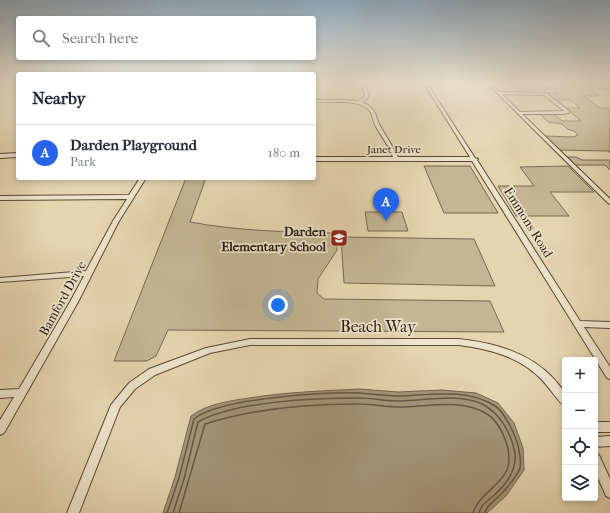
<!DOCTYPE html>
<meta charset="utf-8">
<style>
:root{--surface:#fff;--page:#f6f6f7;--text:#1f2937;--muted:#747a83;--line:#e0e1e3;--accent:#2563eb}
body{margin:0;font-family:"IM FELL French Canon",serif;background:var(--page);color:var(--text)}
.controls{position:absolute;right:12px;bottom:12px;display:grid;overflow:hidden;border-radius:4px;box-shadow:0 2px 6px #0003}
.controls button{width:36px;height:36px;display:grid;place-items:center;padding:0;border:0;border-bottom:1px solid var(--line);background:var(--surface);color:var(--text);font:20px sans-serif}
.you{position:absolute;left:278px;top:305px;width:14px;height:14px;margin:-10px;border:3px solid #fff;border-radius:50%;background:#1a73e8;box-shadow:0 0 0 6px #1a73e833}
.badge{display:grid;place-items:center;width:26px;height:26px;border-radius:50%;background:var(--accent);color:#fff;font-size:13px;font-weight:700}
.pin{position:absolute;translate:-50% -33px;filter:drop-shadow(0 1px 2px #0008)}
.pin::after{content:'';position:absolute;top:21px;width:14px;height:12px;background:inherit;clip-path:polygon(0 0,100% 0,50% 100%)}
.list{margin:0;padding:0;list-style:none}
h2{display:flex;justify-content:space-between;align-items:center;height:52px;margin:0;padding:0 16px;font-size:17px}
h2 small{font-size:13px;font-weight:400;color:var(--muted)}
.list li{display:grid;grid-template-columns:26px 1fr auto;gap:12px;align-items:center;box-sizing:border-box;height:56px;padding:0 16px;border-top:1px solid var(--line)}
.list b{display:block;font-size:15px;white-space:nowrap}
.list p{margin:0;font-size:13px;white-space:nowrap;color:var(--muted)}
.list em{font-size:13px;font-style:normal;color:var(--muted)}
.icon{flex:none;width:22px;height:22px;fill:none;stroke:currentColor;stroke-width:2;stroke-linecap:round;stroke-linejoin:round}
.map{position:relative;flex:none;width:610px;height:513px;overflow:hidden}
.search{position:absolute;background:var(--surface);box-shadow:0 2px 6px #0003;left:16px;top:16px;width:300px;height:44px;display:flex;align-items:center;gap:10px;box-sizing:border-box;padding:0 14px;border-radius:4px;color:var(--muted);font-size:15px}
.panel{position:absolute;background:var(--surface);box-shadow:0 2px 6px #0003;left:16px;top:72px;width:300px;height:108px;border-radius:4px}
.map>svg:first-child{display:block}
.green{fill:#c4b594;stroke:#766852}
.water{fill:#a49579;stroke:#73644f}
.lines{fill:none;stroke-linecap:round;stroke-linejoin:round}
.shore{stroke:#665844;stroke-width:1.5}
.minor-casing{stroke:#584937;stroke-width:2}
.minor{fill:#ede3cb;fill-rule:evenodd}
.labels{text-anchor:middle;stroke-width:3.5;stroke-linejoin:round;paint-order:stroke}
.far-street-label{font-size:11px;fill:#291b0f;stroke:#ede3cb}
.street-label{font-size:13px;fill:#291b0f;stroke:#ede3cb}
.poi-label{font-size:13px;font-weight:bold;fill:#291b0f;stroke:#ede3cb;text-anchor:end}
.near-street-label{font-size:16px;fill:#291b0f;stroke:#ede3cb}
</style>
<div class="map">
<svg width="610" height="513" viewBox="0 0 610 513">
<rect width="100%" height="100%" fill="#e4d4af"/>
<filter id="stains"><feTurbulence type="fractalNoise" baseFrequency=".005" numOctaves="4"/><feColorMatrix values="0 0 0 0 .2 0 0 0 0 .09 0 0 0 0 .02 0 0 0 .5 -.17"/></filter>
<radialGradient id="worn" r=".72"><stop offset=".6" stop-color="#630" stop-opacity="0"/><stop offset="1" stop-color="#630" stop-opacity=".3"/></radialGradient>
<g class="green">
<path d="M531,82H610V89H590L599,96H584L600,108H610V153L608,151L559,150L545,136L573,137L578,135L574,131L567,129L562,124L548,122L540,114H554L562,121H581L566,108H580L570,100H557L543,93H558C549,85 540,89 531,82Z"/>
<path d="M567,157H576L582,160H610V170L605,165H575Z"/>
<path d="M424,166H470L498,213H444Z"/>
<path d="M568,166L594,192H550L569,216H516L498,186H534L520,167Z"/>
<path d="M186,178H206L190,222C238,231 286,232 336,233L337,250L318,279L317,293L324,299L490,301L504,332L168,330L156,356L147,361H114Z"/>
<path d="M365,212H402L408,231H368Z"/>
<path d="M341,237L474,239L495,286L344,283Z"/>
</g>
<path class="water" d="M360,389L398,392L442,390L476,393L498,403L514,423L523,448L524,470L506,496L487,513H163L175,477L191,416C207,404 229,401 249,398C286,392 322,391 360,389Z"/>
<g class="lines">
<g class="shore">
<path d="M167,513L179,478L194,419C219,398 326,392 360,393C373,394 386,396 400,396C430,395 467,388 495,406C505,412 517,438 519,450C520,455 521,464 520,468C518,475 504,492 498,497C493,502 486,506 485,513"/>
<path d="M173,513L184,479L198,422C236,401 315,398 359,398C372,398 385,401 398,401C424,401 455,393 480,403C500,412 511,433 515,453C517,471 505,486 492,497C486,502 481,505 479,513"/>
<path d="M179,513L205,424C255,408 306,404 358,404C372,404 386,407 400,407C428,407 461,398 487,414C500,422 509,444 509,459C510,482 479,492 473,513"/>
</g>
<defs>
<g id="minor">
<path d="M360,82H363L369,94L367,99L362,102L368,105L374,111L379,124L392,146L398,157H470L423,82H426L475,158L478,159L477,160L580,321L610,322V328L584,327L610,367V379L607,378L472,161H314V157H393C389,146 382,137 376,127C373,122 373,114 369,110C359,99 328,102 314,102V100H344L358,101L364,97L365,94Z"/>
<path d="M486,82H489L499,92L546,93L569,111V113L561,114H522L610,199V204L608,203ZM502,94L544,95L564,111L520,112Z"/>
<path d="M18,153V157L0,158V154Z"/>
<path d="M140,178H146L119,221L78,302L4,433L0,435V420L14,397L0,398V390L19,389L70,302L84,276L0,282V278L86,271L113,221L127,199L0,200V196L129,195Z"/>
<path d="M250,339H459C494,343 529,352 554,379C557,383 563,389 565,394C566,397 565,403 565,406C560,404 548,386 543,381C521,357 490,349 459,345H250L210,353L155,375L135,389L120,407L79,513H67L111,405L129,383L149,369L206,348Z"/>
<rect x="595" y="422" width="15" height="10"/>
<path d="M610,436V446L595,447V437Z"/>
<path d="M595,454L599,455L610,479V498L606,496L595,471Z"/>
</g>
</defs>
<use href="#minor" class="minor-casing"/>
<use href="#minor" class="minor"/>
</g>
<linearGradient id="sky" x2="0" y2="1"><stop stop-color="#8da8bc"/><stop offset="0.54" stop-color="#f3ecdb"/><stop offset="1" stop-color="#f3ecdb" stop-opacity="0"/></linearGradient>
<rect width="610" height="153" fill="url(#sky)"/>
<defs>
<symbol id="school-square" viewBox="-11 -11 22 22"><rect x="-9" y="-9" width="18" height="18" rx="4" fill="#8f2418" stroke="#ede3cb"/><path d="M0-5L7-2L0 1L-7-2ZM-4 1L0 2.5L4 1V4Q0 6-4 4Z" fill="#fff"/></symbol>
</defs>
<g fill-rule="evenodd">
<use href="#school-square" x="329" y="228" width="20" height="20"/>
</g>
<g class="labels">
<g class="far-street-label">
<text x="394" y="153">Janet Drive</text>
</g>
<g class="street-label">
<text transform="translate(529 222) rotate(58)" y="5">Emmons Road</text>
<text transform="translate(62 298) rotate(-61)" y="5">Bamford Drive</text>
</g>
<g class="poi-label">
<text x="326" y="236">Darden<tspan x="326" dy="15">Elementary School</tspan></text>
</g>
<g class="near-street-label">
<text x="378" y="332">Beach Way</text>
</g>
</g>
<rect width="100%" height="100%" filter="url(#stains)"/>
<rect width="100%" height="100%" fill="url(#worn)"/>
</svg>
<div class="controls">
<button>+</button>
<button>−</button>
<button><svg class="icon" aria-label="locate" viewBox="0 0 24 24"><circle cx="12" cy="12" r="6"/><path d="M12 2v4M12 18v4M2 12h4M18 12h4"/></svg></button>
<button><svg class="icon" aria-label="layers" viewBox="0 0 24 24"><path d="M12 4l9 5-9 5-9-5zM3 14l9 5 9-5"/></svg></button>
</div>
<div class="you"></div>
<div class="pin badge" style="left:386px;top:221px">A</div>
<div class="search"><svg class="icon" aria-label="search" viewBox="0 0 24 24"><circle cx="10" cy="10" r="6"/><path d="M15 15l6 6"/></svg>Search here</div>
<section class="panel">
<h2>Nearby<small></small></h2>
<ul class="list">
<li><span class="badge">A</span><div><b>Darden Playground</b><p>Park</p></div><em>180 m</em></li>
</ul>
</section>
</div>
